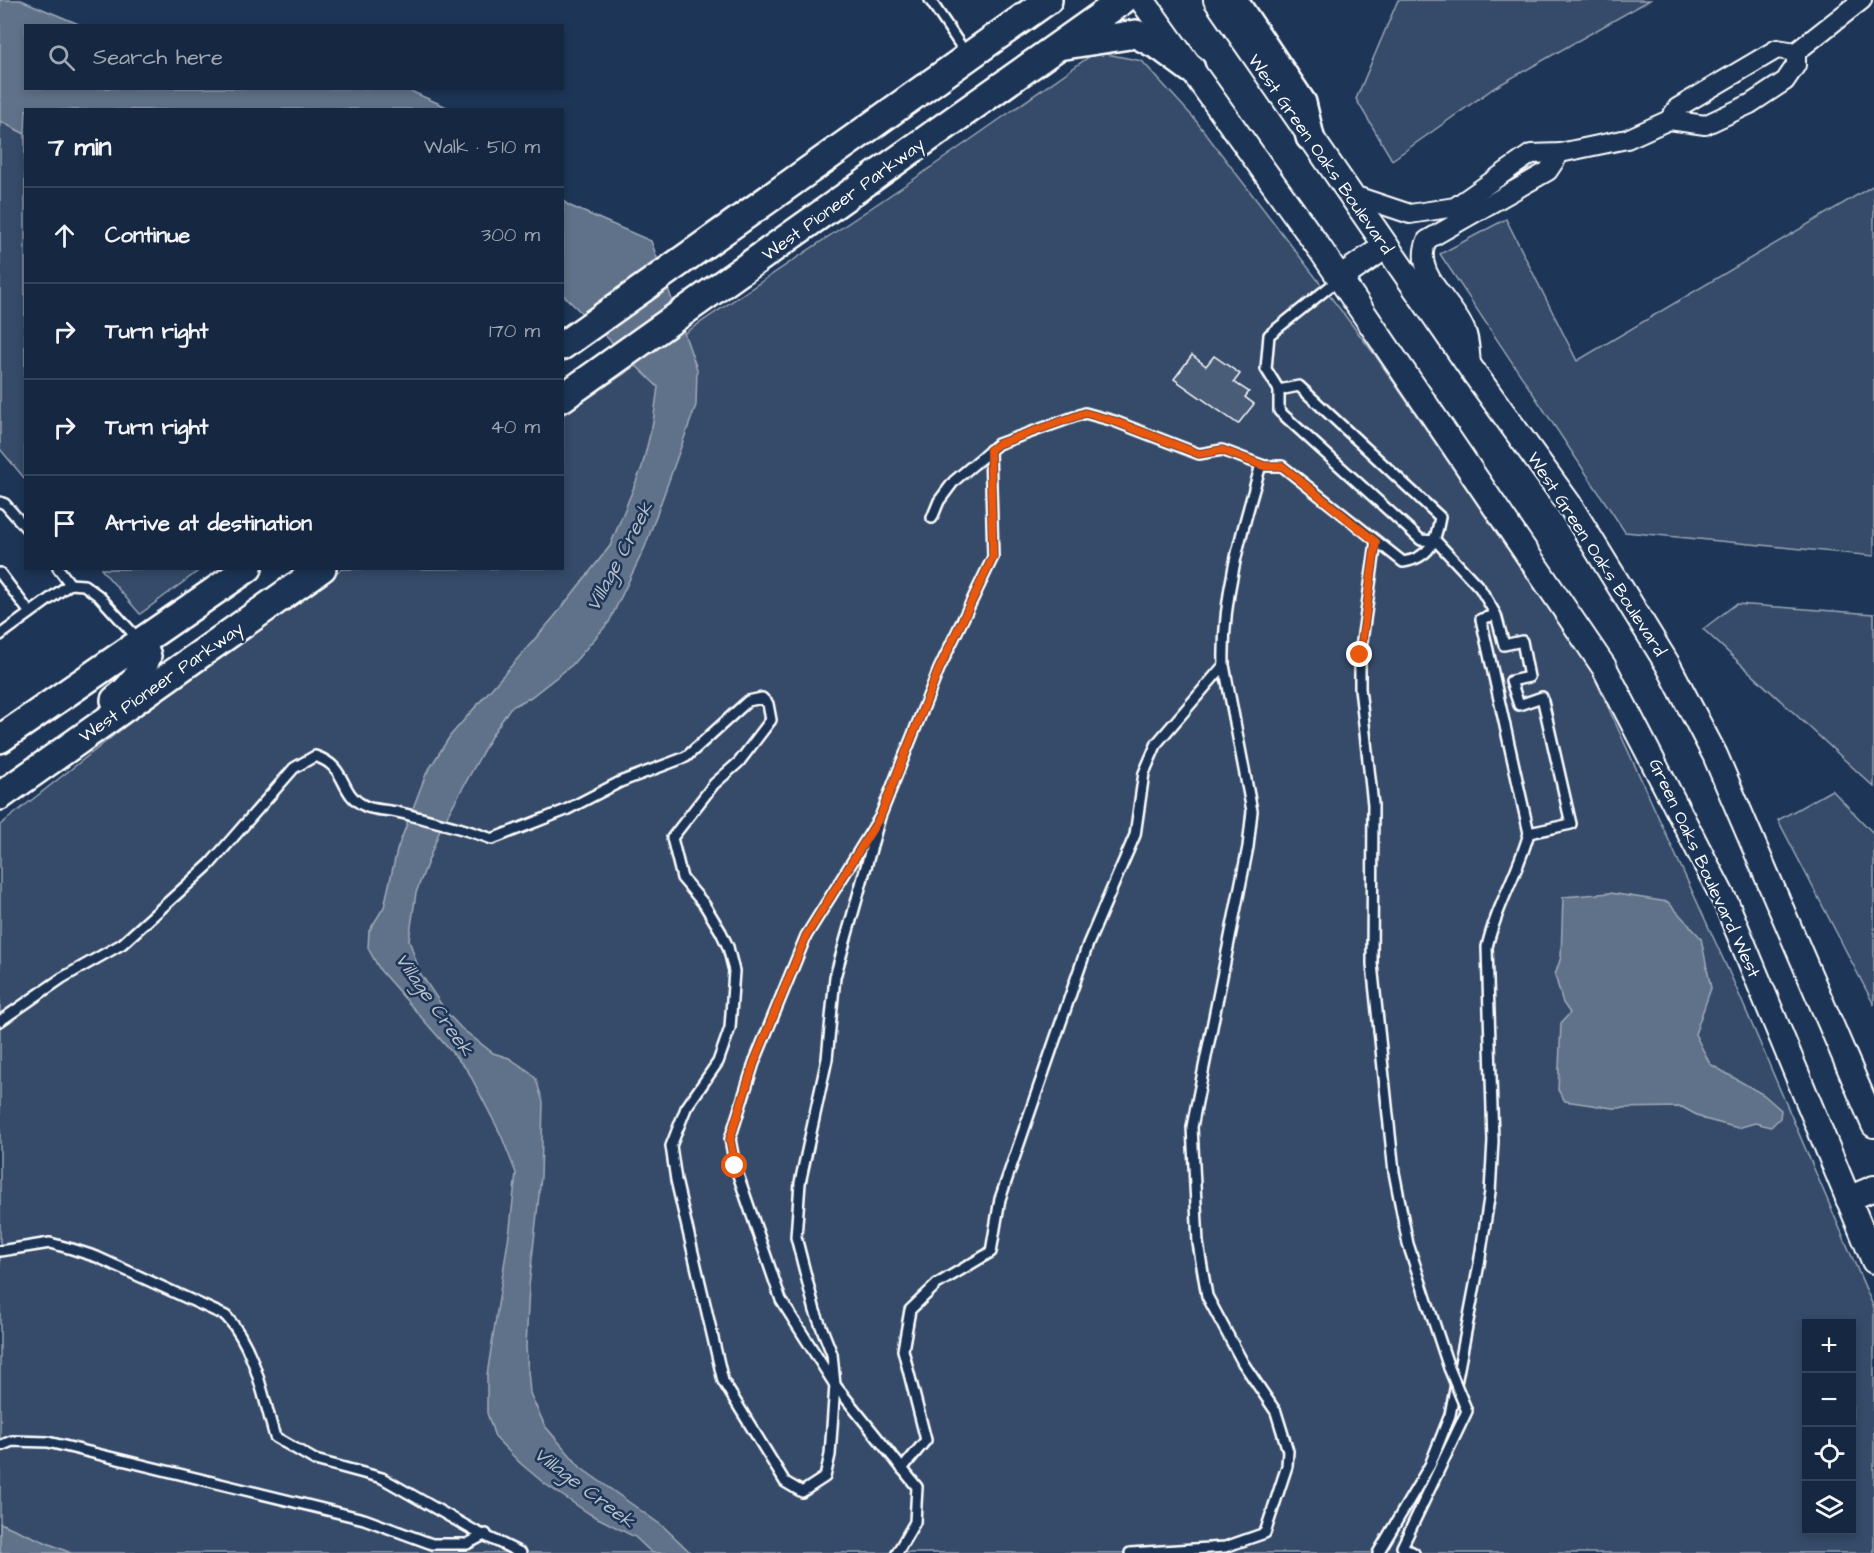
<!DOCTYPE html>
<meta charset="utf-8">
<style>
:root{--surface:#162841;--page:#1f3048;--text:#f1f3f6;--muted:#9ea6b1;--line:#35445a}
body{margin:0;font-family:"Architects Daughter",sans-serif;background:var(--page);color:var(--text)}
.controls{position:absolute;right:18px;bottom:18px;display:grid;overflow:hidden;border-radius:0px;box-shadow:0 3px 9px #0003}
.controls button{width:54px;height:54px;display:grid;place-items:center;padding:0;border:0;border-bottom:2px solid var(--line);background:var(--surface);color:var(--text);font:30px sans-serif}
.stop{position:absolute;width:18px;height:18px;margin:-14px;border:4px solid #ea580c;border-radius:50%;background:#fff}
.stop.end{background:#ea580c;border-color:#fff;box-shadow:0 2px 6px #0008}
.list{margin:0;padding:0;list-style:none}
h2{display:flex;justify-content:space-between;align-items:center;height:78px;margin:0;padding:0 24px;font-size:26px}
h2 small{font-size:20px;font-weight:400;color:var(--muted)}
.list li{display:grid;grid-template-columns:39px 1fr auto;gap:18px;align-items:center;box-sizing:border-box;height:96px;padding:0 24px;border-top:2px solid var(--line)}
.list b{display:block;font-size:22px;white-space:nowrap}
.list em{font-size:20px;font-style:normal;color:var(--muted)}
.icon{flex:none;width:33px;height:33px;fill:none;stroke:currentColor;stroke-width:2;stroke-linecap:round;stroke-linejoin:round}
.map{position:relative;flex:none;width:1874px;height:1553px;overflow:hidden}
.search{position:absolute;background:var(--surface);box-shadow:0 3px 9px #0003;left:24px;top:24px;width:540px;height:66px;display:flex;align-items:center;gap:15px;box-sizing:border-box;padding:0 21px;border-radius:0px;color:var(--muted);font-size:22px}
.panel{position:absolute;background:var(--surface);box-shadow:0 3px 9px #0003;left:24px;top:108px;width:540px;height:462px;border-radius:0px}
.map>svg:first-child{display:block}
.green{fill:#364b69;stroke:#9aa5b4;stroke-width:1.5;fill-rule:evenodd}
.water{fill:#617289;stroke:#a0aab8;stroke-width:1.5}
.building{fill:#4a5d79;stroke:#fff;stroke-width:1.5}
.lines{fill:none;stroke-linecap:round;stroke-linejoin:round}
.lane-casing{stroke:#fff;stroke-width:14}
.street-casing{stroke:#fff;stroke-width:22}
.secondary-casing{stroke:#fff;stroke-width:28}
.primary-casing{stroke:#fff;stroke-width:32}
.lane{stroke:#1d3557;stroke-width:9}
.street{stroke:#1d3557;stroke-width:18}
.secondary{stroke:#1d3557;stroke-width:24}
.primary{stroke:#1d3557;stroke-width:27}
.lane-bridge-casing{stroke:#fff;stroke-width:14;stroke-linecap:butt}
.lane-bridge{stroke:#1d3557;stroke-width:9}
.route{stroke:#ea580c;stroke-width:8}
.labels{text-anchor:middle;stroke-width:5;stroke-linejoin:round;paint-order:stroke}
.street-label{font-size:18px;fill:#fff;stroke:#1d3557}
.water-label{font-size:20px;font-style:italic;fill:#b8c0ca;stroke:#1d3557}
</style>
<div class="map">
<svg width="1874" height="1553" viewBox="0 0 1874 1553">
<rect width="100%" height="100%" fill="#1d3557"/>
<filter id="ink" filterUnits="userSpaceOnUse"><feTurbulence type="fractalNoise" baseFrequency=".0167" numOctaves="2"/><feDisplacementMap in="SourceGraphic" scale="12" xChannelSelector="R" yChannelSelector="G"/><feConvolveMatrix kernelMatrix="1 2 1 2 8 2 1 2 1" color-interpolation-filters="sRGB"/></filter>
<g filter="url(#ink)">
<g class="green">
<path d="M1398,0H1650L1494,88L1392,160L1356,99Z"/>
<path d="M1096,52L1142,61L1193,117L1375,355L1593,674L1735,985L1874,1308V1553H0V825L193,673L342,569L562,568L563,415L917,177ZM1806,1324H1852V1530H1806Z"/>
<path d="M0,121L25,134V479L0,449Z"/>
<path d="M1874,185V556L1625,532L1440,254L1506,219L1577,361Z"/>
<path d="M101,569H201L140,614Z"/>
<path d="M1736,604L1874,614V787L1703,629Z"/>
<path d="M1832,790L1874,834V1005L1778,820Z"/>
</g>
<g class="water">
<path d="M0,0H21L81,25L26,26V88H404L451,109L26,110L25,134L0,121Z"/>
<path d="M563,200L568,205L651,241L697,369L696,405L645,547L609,622L572,665L531,697L510,708L492,735L441,827L416,893L409,940L420,973L447,1013L461,1028L493,1053L509,1058L530,1072L536,1079L543,1102L541,1177L529,1286L526,1347L530,1393L545,1426L581,1468L664,1527L691,1553H652L635,1537L590,1514L545,1484L520,1463L495,1437L487,1413V1375L510,1228L516,1173L501,1135L468,1071L380,970L368,948L369,931L384,907L397,850L426,774L450,736L554,617L610,546L642,467L653,422L658,387L563,295Z"/>
<path d="M1610,893L1668,902L1701,938L1711,988L1695,1034L1710,1064L1764,1095L1781,1110L1780,1118L1771,1127L1755,1123L1738,1128L1704,1119L1682,1107L1612,1108L1565,1101L1558,1090L1561,1023L1570,1013L1563,1003L1555,975L1561,957L1563,897Z"/>
<path d="M0,1523L71,1553H0Z"/>
</g>
<path class="building" d="M1192,355L1206,366L1214,356L1240,374L1234,382L1249,392L1245,397L1254,404L1238,424L1174,379Z"/>
<g class="lines">
<defs>
<g id="lane">
<path d="M930,0L967,55"/>
<path d="M1338,280L1269,335L1266,369L1279,390V411L1421,540L1436,541L1480,588L1496,615L1481,619L1529,833L1571,824L1542,697L1519,705L1511,681L1529,677L1522,641L1504,645L1496,615"/>
<path d="M0,502L5,504L26,528"/>
<path d="M932,518L939,501L954,481L998,444L1085,413L1114,421L1199,454L1222,450L1264,466H1282L1403,562C1430,558 1436,541 1440,517L1299,386L1279,390"/>
<path d="M1376,542L1360,655V688L1373,805L1372,964L1394,1172L1408,1244L1449,1368"/>
<path d="M58,568L70,584"/>
<path d="M0,573L30,613"/>
<path d="M0,635L70,584L84,585L99,596L139,640"/>
<path d="M880,817L835,977L827,1059L800,1183L796,1237L815,1311L832,1354L835,1385L781,1300L735,1166L730,1139L754,1063L806,936L880,817L939,669L993,557L990,450"/>
<path d="M0,1021L62,978L122,944L210,864L294,768L315,756C349,767 338,794 365,806C374,810 387,810 397,812C429,820 461,827 492,839L566,810L620,782L686,757L748,701L762,698L768,704L771,720L739,762L714,784L672,838L682,878L704,904L721,932L728,947L734,971L730,1028L718,1062L686,1108L671,1146L676,1180L723,1381L785,1482L802,1492L825,1477L830,1455L835,1385"/>
<path d="M0,1251L50,1243L72,1249L97,1257L226,1316C255,1347 263,1397 275,1437L315,1460L382,1478L475,1531L521,1553"/>
<path d="M835,1385L917,1487L915,1522L897,1553"/>
<path d="M0,1446L12,1441L48,1442L364,1519L432,1544H467L486,1534"/>
<path d="M902,1469L926,1440L903,1350L910,1310L937,1284L991,1252L1000,1199L1088,944L1135,835L1144,773L1157,743L1224,665C1222,596 1242,530 1261,465"/>
<path d="M1130,1553L1225,1547L1265,1533L1287,1466L1288,1451L1276,1412L1243,1363L1207,1296L1198,1243L1192,1127L1248,847L1252,811L1224,665"/>
<path d="M1378,1553L1430,1465L1450,1415L1479,1264L1490,1192L1493,1141L1487,947C1496,907 1518,873 1529,833"/>
<path d="M1414,1553L1402,1547L1467,1411L1464,1404"/>
</g>
<g id="street">
<path d="M1669,120L1677,108L1777,49L1796,52L1862,0"/>
<path d="M1350,194L1410,214L1455,207L1531,154L1560,153L1627,139L1669,120L1705,125L1750,104L1785,81L1796,65V52"/>
<path d="M1471,366C1470,354 1470,339 1465,329C1452,300 1412,274 1427,240L1548,171L1560,153"/>
</g>
<g id="secondary">
<path d="M1142,0L1320,249L1604,667L1727,905L1874,1261"/>
<path d="M1216,0L1472,370L1569,504L1668,665L1715,755L1874,1125"/>
<path d="M1340,278L1386,246"/>
<path d="M1848,1199L1874,1188"/>
</g>
<g id="primary">
<path d="M1233,0L1302,103L1310,137"/>
<path d="M1065,45L1136,34L1161,47L1191,69"/>
<path d="M562,346L1048,0"/>
<path d="M562,398L1123,0"/>
<path d="M115,700C131,688 141,675 147,656L142,643"/>
<path d="M0,739L248,568"/>
<path d="M0,796L322,568"/>
</g>
</defs>
<use href="#lane" class="lane-casing"/>
<use href="#street" class="street-casing"/>
<use href="#secondary" class="secondary-casing"/>
<use href="#primary" class="primary-casing"/>
<use href="#lane" class="lane"/>
<use href="#street" class="street"/>
<use href="#secondary" class="secondary"/>
<use href="#primary" class="primary"/>
<defs>
<path id="lane-bridge" d="M1449,1368L1464,1404"/>
</defs>
<use href="#lane-bridge" class="lane-bridge-casing"/>
<use href="#lane-bridge" class="lane-bridge"/>
</g>
</g>
<g class="lines" filter="url(#ink)">
<path class="route" d="M735,1166L730,1139L754,1063L806,936L880,817L939,669L993,557L990,450L998,444L1085,413L1114,421L1199,454L1222,450L1264,466H1282L1376,542L1360,655"/>
</g>
<g class="labels">
<g class="street-label">
<text transform="translate(1321 154) rotate(55)" y="6">West Green Oaks Boulevard</text>
<text transform="translate(843 199) rotate(-36)" y="6">West Pioneer Parkway</text>
<text transform="translate(1597 554) rotate(57)" y="6">West Green Oaks Boulevard</text>
<text transform="translate(161 682) rotate(-35)" y="6">West Pioneer Parkway</text>
<text transform="translate(1705 868) rotate(65)" y="6">Green Oaks Boulevard West</text>
</g>
<g class="water-label">
<text transform="translate(619 556) rotate(-62)" y="7">Village Creek</text>
<text transform="translate(435 1004) rotate(55)" y="7">Village Creek</text>
<text transform="translate(585 1487) rotate(37)" y="7">Village Creek</text>
</g>
</g>
</svg>
<div class="controls">
<button>+</button>
<button>−</button>
<button><svg class="icon" aria-label="locate" viewBox="0 0 24 24"><circle cx="12" cy="12" r="6"/><path d="M12 2v4M12 18v4M2 12h4M18 12h4"/></svg></button>
<button><svg class="icon" aria-label="layers" viewBox="0 0 24 24"><path d="M12 4l9 5-9 5-9-5zM3 14l9 5 9-5"/></svg></button>
</div>
<div class="stop" style="left:735px;top:1166px"></div>
<div class="stop end" style="left:1360px;top:655px"></div>
<div class="search"><svg class="icon" aria-label="search" viewBox="0 0 24 24"><circle cx="10" cy="10" r="6"/><path d="M15 15l6 6"/></svg>Search here</div>
<section class="panel">
<h2>7 min<small>Walk · 510 m</small></h2>
<ul class="list">
<li><svg class="icon" aria-label="ahead" viewBox="0 0 24 24"><path d="M12 20V5M6 11l6-6 6 6"/></svg><div><b>Continue</b></div><em>300 m</em></li>
<li><svg class="icon" aria-label="right" viewBox="0 0 24 24"><path d="M7 20v-9h11M14 6l5 5-5 5"/></svg><div><b>Turn right</b></div><em>170 m</em></li>
<li><svg class="icon" aria-label="right" viewBox="0 0 24 24"><path d="M7 20v-9h11M14 6l5 5-5 5"/></svg><div><b>Turn right</b></div><em>40 m</em></li>
<li><svg class="icon" aria-label="arrive" viewBox="0 0 24 24"><path d="M6 21V4h12l-3 4 3 4H6"/></svg><div><b>Arrive at destination</b></div></li>
</ul>
</section>
</div>
